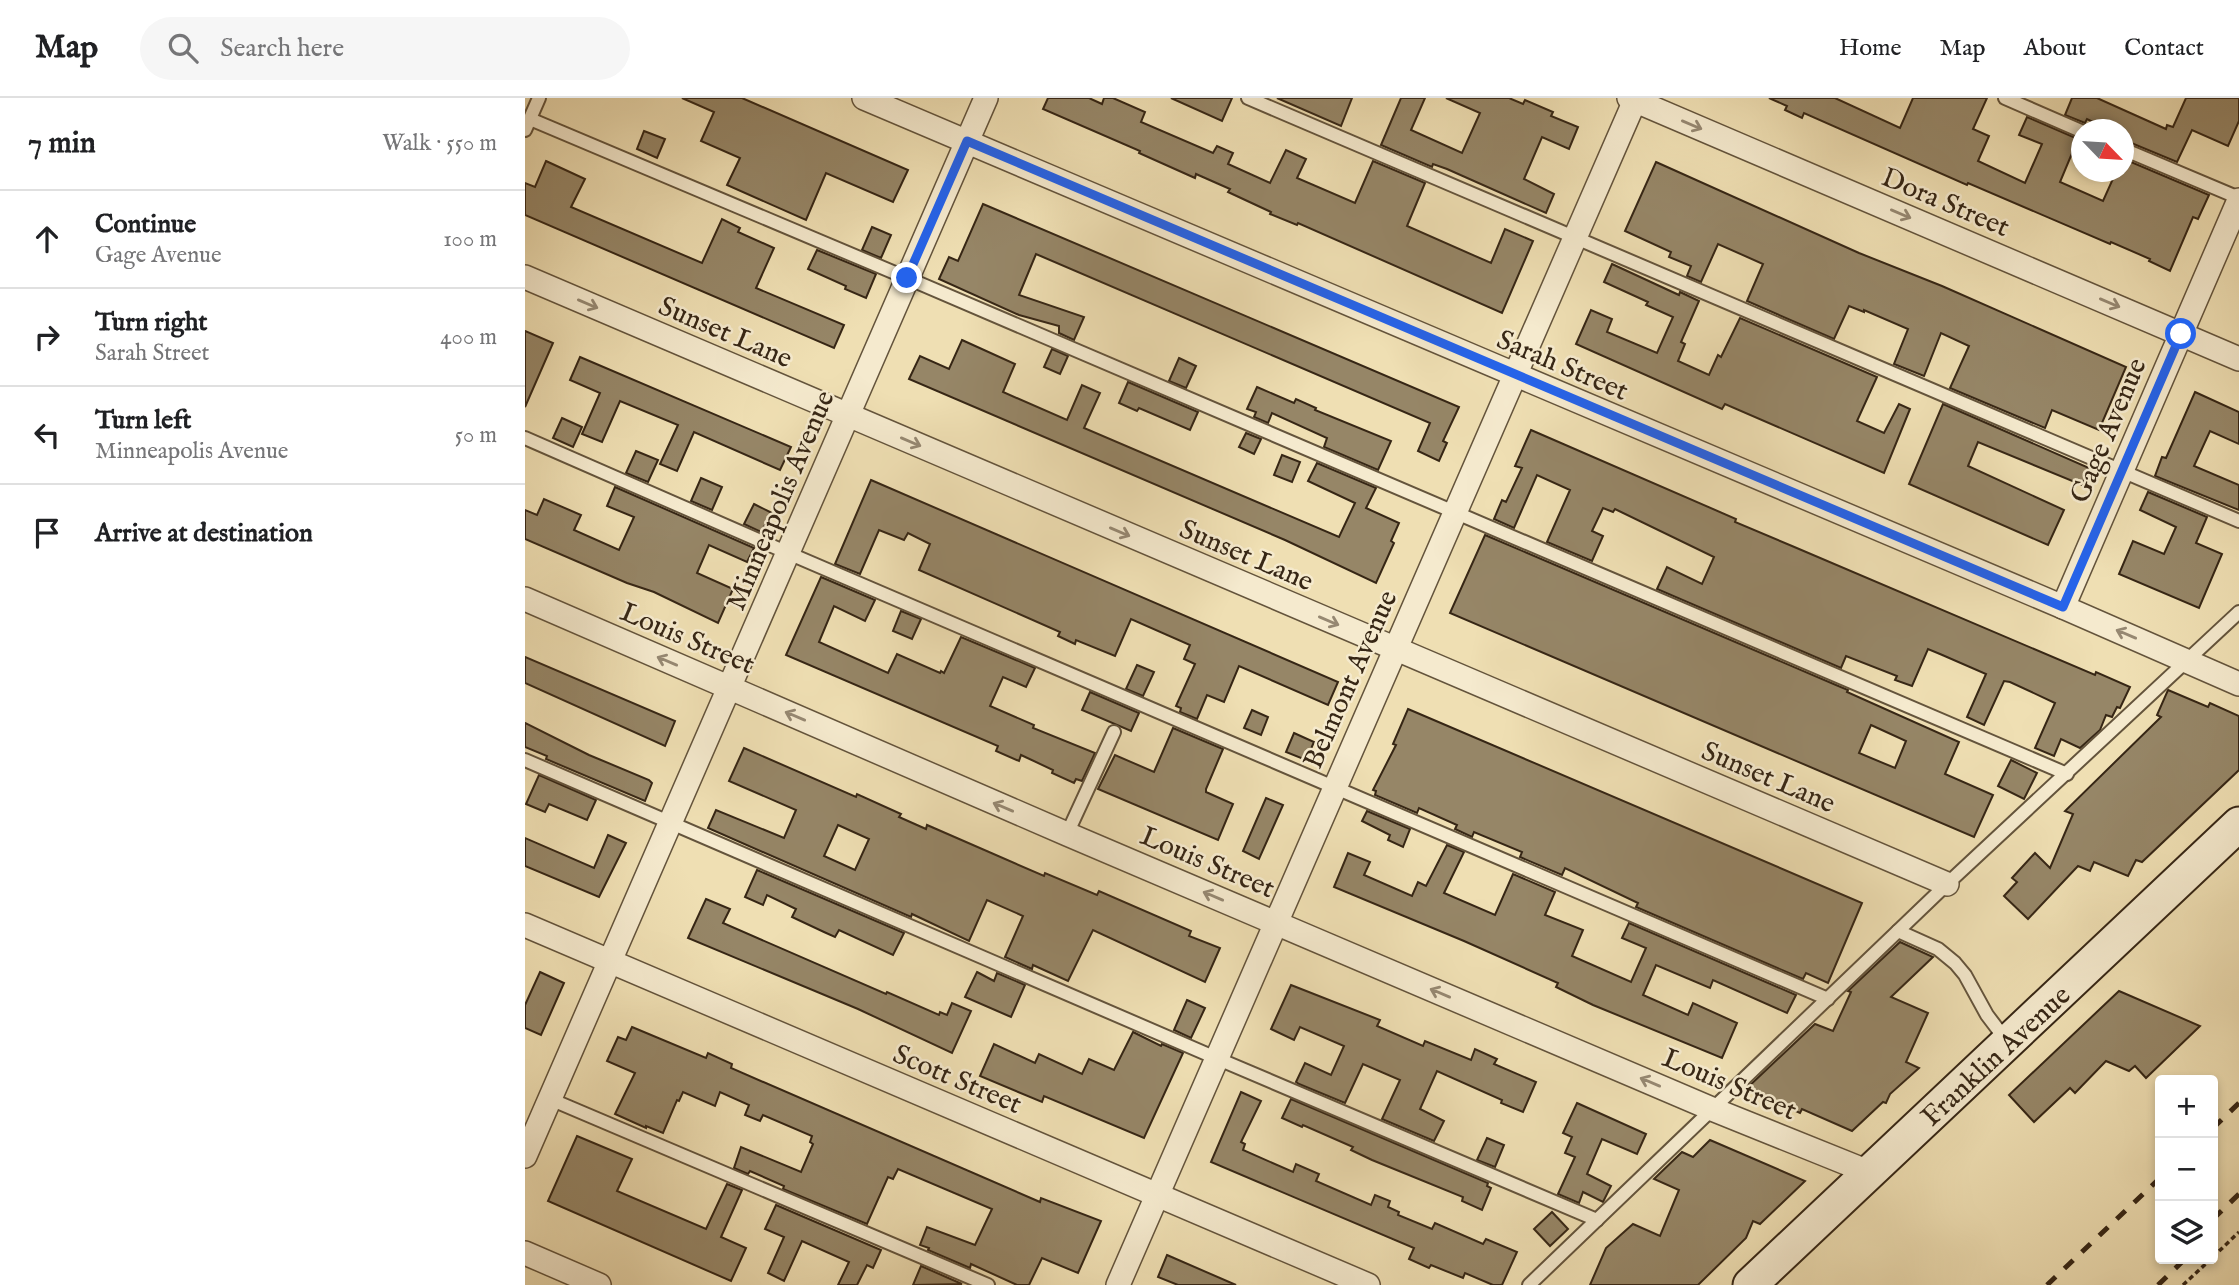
<!DOCTYPE html>
<meta charset="utf-8">
<style>
:root{--surface:#fff;--page:#f6f6f6;--text:#202124;--muted:#757577;--line:#e0e0e0}
body{margin:0;font-family:"IM FELL English",serif;background:var(--page);color:var(--text)}
.controls{position:absolute;right:21px;bottom:21px;display:grid;overflow:hidden;border-radius:7px;box-shadow:0 4px 10px #0003}
.controls button{width:63px;height:63px;display:grid;place-items:center;padding:0;border:0;border-bottom:2px solid var(--line);background:var(--surface);color:var(--text);font:35px sans-serif}
.compass{position:absolute;left:1546px;top:21px;width:63px;height:63px;border-radius:50%;background:var(--surface);box-shadow:0 4px 10px #0003;rotate:115deg}
.stop{position:absolute;width:21px;height:21px;margin:-16px;border:5px solid #2563eb;border-radius:50%;background:#fff}
.stop.end{background:#2563eb;border-color:#fff;box-shadow:0 2px 7px #0008}
.list{margin:0;padding:0;list-style:none}
h2{display:flex;justify-content:space-between;align-items:center;height:91px;margin:0;padding:0 28px;font-size:30px}
h2 small{font-size:23px;font-weight:400;color:var(--muted)}
.list li{display:grid;grid-template-columns:46px 1fr auto;gap:21px;align-items:center;box-sizing:border-box;height:98px;padding:0 28px;border-top:2px solid var(--line)}
.list b{display:block;font-size:26px;white-space:nowrap}
.list p{margin:0;font-size:23px;white-space:nowrap;color:var(--muted)}
.list em{font-size:23px;font-style:normal;color:var(--muted)}
.icon{flex:none;width:38px;height:38px;fill:none;stroke:currentColor;stroke-width:2;stroke-linecap:round;stroke-linejoin:round}
.map{position:relative;flex:none;width:1714px;height:1187px;overflow:hidden}
header{display:flex;align-items:center;gap:42px;box-sizing:border-box;height:98px;padding:0 35px;background:var(--surface);border-bottom:2px solid var(--line)}
header strong{font-size:33px}
nav{display:flex;gap:38px;margin-inline-start:auto;font-size:24px}
.search{width:490px;height:63px;background:var(--page);display:flex;align-items:center;gap:18px;box-sizing:border-box;padding:0 24px;border-radius:38px;color:var(--muted);font-size:26px}
main{display:flex}
aside{flex:1;background:var(--surface)}
.map>svg:first-child{display:block}
.building{fill:#968667;stroke:#362615;stroke-width:2;fill-rule:evenodd}
.lines{fill:none;stroke-linecap:round;stroke-linejoin:round}
.service-casing{stroke:#64543c;stroke-width:16}
.minor-casing{stroke:#64543c;stroke-width:26}
.secondary-casing{stroke:#362615;stroke-width:37}
.path{stroke:#362615;stroke-width:3.5;stroke-dasharray:5 3.5;stroke-linecap:butt}
.service{stroke:#f5eace;stroke-width:12}
.minor{stroke:#f5eace;stroke-width:23}
.secondary{stroke:#f5eace;stroke-width:33}
.rail{stroke:#362615;stroke-width:5;stroke-dasharray:12 12;stroke-linecap:butt}
.oneway{stroke:#968872}
.route{stroke:#2563eb;stroke-width:9}
.labels{text-anchor:middle;stroke-width:5;stroke-linejoin:round;paint-order:stroke}
.street-label{font-size:28px;fill:#362615;stroke:#f5eace}
</style>
<header>
<strong>Map</strong>
<div class="search"><svg class="icon" aria-label="search" viewBox="0 0 24 24"><circle cx="10" cy="10" r="6"/><path d="M15 15l6 6"/></svg>Search here</div>
<nav><a>Home</a><a>Map</a><a>About</a><a>Contact</a></nav>
</header>
<main>
<aside>
<h2>7 min<small>Walk · 550 m</small></h2>
<ul class="list">
<li><svg class="icon" aria-label="ahead" viewBox="0 0 24 24"><path d="M12 20V5M6 11l6-6 6 6"/></svg><div><b>Continue</b><p>Gage Avenue</p></div><em>100 m</em></li>
<li><svg class="icon" aria-label="right" viewBox="0 0 24 24"><path d="M7 20v-9h11M14 6l5 5-5 5"/></svg><div><b>Turn right</b><p>Sarah Street</p></div><em>400 m</em></li>
<li><svg class="icon" aria-label="left" viewBox="0 0 24 24"><path d="M17 20v-9H6M10 6l-5 5 5 5"/></svg><div><b>Turn left</b><p>Minneapolis Avenue</p></div><em>50 m</em></li>
<li><svg class="icon" aria-label="arrive" viewBox="0 0 24 24"><path d="M6 21V4h12l-3 4 3 4H6"/></svg><div><b>Arrive at destination</b></div></li>
</ul>
</aside>
<div class="map">
<svg width="1714" height="1187" viewBox="0 0 1714 1187">
<rect width="100%" height="100%" fill="#efdfb3"/>
<filter id="stains"><feTurbulence type="fractalNoise" baseFrequency=".00286" numOctaves="4"/><feColorMatrix values="0 0 0 0 .2 0 0 0 0 .09 0 0 0 0 .02 0 0 0 .5 -.17"/></filter>
<radialGradient id="worn" r=".72"><stop offset=".6" stop-color="#630" stop-opacity="0"/><stop offset="1" stop-color="#630" stop-opacity=".3"/></radialGradient>
<g class="building">
<path d="M157,0H217L383,72L368,104L301,75L281,122L202,87L215,60L176,43L189,14Z"/>
<path d="M523,0H564L577,6L579,0H588L620,14L616,24L688,55L692,48L708,55L703,66L745,85L761,52L781,61L772,80L830,105L848,63L900,85L882,128L966,165L980,131L1008,143L977,215L773,125L772,127L745,116L746,114L703,94L705,91L671,76L670,80L614,55L615,53L518,11Z"/>
<path d="M646,0H707L697,23Z"/>
<path d="M752,0H827L816,28Z"/>
<path d="M876,0H900L886,32L937,55L955,15L921,0H984L998,6L1000,2L1028,14L1026,18L1053,29L1044,51L1017,39L999,81L1029,96L1021,115L922,71L908,66L907,69L856,47Z"/>
<path d="M1244,0H1310L1375,30L1388,0H1462L1448,31L1464,38L1453,63L1500,85L1517,46L1494,37L1502,19L1553,41L1535,84L1578,103L1591,74H1599V61L1684,97L1673,121L1668,119L1645,173L1624,163L1625,161L1586,144L1585,146L1443,85L1442,87L1279,15L1277,20L1260,12L1262,8Z"/>
<path d="M1547,0H1572L1641,31L1642,27L1648,29L1661,0H1714V23L1703,48L1667,32L1652,64L1599,42V32H1585L1562,21L1560,25L1540,17Z"/>
<path d="M119,33L140,41L132,60L112,51Z"/>
<path d="M21,63L60,81L46,109L177,165L197,121L215,130L213,134L249,150L231,190L319,227L309,250L0,117V85L10,89Z"/>
<path d="M1131,64L1334,155L1417,188L1601,269L1574,332L1527,312L1520,330L1425,290L1444,248L1416,235L1399,278L1369,266L1383,231L1339,212V214L1324,208L1309,241L1222,203L1238,166L1193,146L1176,184L1162,178L1166,168L1144,159L1146,154L1100,133Z"/>
<path d="M458,106L934,309L918,343L922,345L914,363L893,353L905,325L511,156L494,197L559,219L549,242L534,235V228L494,217L414,181L424,159L433,163Z"/>
<path d="M347,129L366,137L356,160L337,152Z"/>
<path d="M292,152L351,176L341,200L320,191L321,188L283,171Z"/>
<path d="M1087,166L1154,197L1155,194L1174,203L1156,244L1160,246L1153,263L1184,277L1193,257L1196,259L1215,220L1352,279L1332,323L1359,335L1374,306L1385,311L1359,375L1200,306L1197,311L1051,246L1066,212L1087,221L1082,234L1132,255L1148,219L1121,207L1123,204L1079,184Z"/>
<path d="M0,233L28,245L0,309Z"/>
<path d="M437,242L490,266L478,294L542,322L557,287L575,295L559,330L814,439L830,405L783,383L792,365L851,390L841,410L874,425L866,443L869,445L851,485L760,442L384,281L395,258L424,271Z"/>
<path d="M527,251L543,258L535,276L519,269Z"/>
<path d="M55,259L266,349L255,372L169,334L152,373L135,366L153,327L95,303L77,344L57,336L75,295L45,282Z"/>
<path d="M654,260L671,268L661,290L644,283Z"/>
<path d="M603,284L673,314L665,332L614,310L612,313L594,305Z"/>
<path d="M732,289L769,305L771,301L791,310L790,312L866,343L853,372L799,349L802,340L747,315L743,325L729,319L731,314L722,311Z"/>
<path d="M1670,294L1714,314V346L1685,333L1669,368L1714,387V412L1630,378L1637,359L1641,360Z"/>
<path d="M1418,306L1564,370L1557,387L1453,344L1443,368L1539,412L1523,447L1384,386Z"/>
<path d="M37,320L57,329L48,349L28,340Z"/>
<path d="M1006,332L1211,421L1210,424L1267,448L1570,577L1571,574L1605,589L1595,610L1592,609L1587,619L1581,617L1575,632L1555,650L1536,641L1529,658L1510,650L1530,605L1485,584L1479,583L1459,627L1442,619L1461,576L1415,556L1403,551L1387,588L1370,582L1372,578L1321,558L1316,570L1132,491L1142,469L1177,486L1189,459L1090,411L1088,414L1078,410L1067,433L1078,438L1067,463L1022,444L1045,392L1012,377L989,430L969,421L977,402L981,404L997,370L990,368Z"/>
<path d="M721,335L736,341L729,356L714,349Z"/>
<path d="M111,353L133,362L123,384L101,375Z"/>
<path d="M757,357L775,364L767,384L749,377Z"/>
<path d="M176,380L197,389L187,412L166,403Z"/>
<path d="M346,382L813,584L803,607L714,568L699,604L682,597L672,621L655,614L656,610L651,608L670,566L659,561L665,547L606,521L590,558L551,542L550,546L533,538L535,534L394,472L405,446L383,435L379,442L354,432L335,476L310,466Z"/>
<path d="M90,389L229,450L222,464L184,447L172,475L208,491L193,525L129,494L102,485L0,441V412L12,417L19,401L56,417L49,432L94,452L109,419L82,408Z"/>
<path d="M1623,394L1682,419L1671,445L1697,456L1674,510L1594,476L1608,443L1639,456L1651,429L1615,412Z"/>
<path d="M229,406L247,415L236,434L219,426Z"/>
<path d="M960,437L1311,587L1323,592L1322,594L1434,644L1420,676L1468,697L1449,739L925,515ZM1346,627L1381,643L1370,670L1334,655Z"/>
<path d="M296,479L350,502L340,523L309,508L294,544L363,575L372,556L415,575L416,573L419,575L436,539L510,570L501,589L478,579L465,608L509,627L508,630L570,655L557,683L551,681L549,685L527,675L528,672L496,657L494,663L471,653L473,648L261,557Z"/>
<path d="M376,513L396,521L387,541L368,533Z"/>
<path d="M0,559L150,623L140,648L0,585Z"/>
<path d="M612,567L629,574L618,598L601,591Z"/>
<path d="M1643,592L1683,609L1685,605L1714,618V672L1617,764L1611,762L1603,778L1569,764L1565,773L1553,768L1503,821L1479,798L1492,784L1487,780L1510,755L1525,770L1548,716L1540,713L1636,619L1632,617Z"/>
<path d="M565,594L614,615L606,633L557,612Z"/>
<path d="M883,611L1337,805L1303,885L1281,875L1278,881L1111,809L1113,805L1040,770L1037,777L995,759L997,754L949,734L947,739L930,731L932,727L894,710L892,715L850,697L851,693L848,692L871,647L868,646Z"/>
<path d="M727,612L743,619L736,637L719,630Z"/>
<path d="M0,625L64,657L124,682L127,685L120,703L21,661L22,658L0,649Z"/>
<path d="M648,630L698,651L681,691V694L708,706L693,742L573,691L590,657L629,674Z"/>
<path d="M769,635L789,644L781,662L761,654Z"/>
<path d="M219,650L331,699L332,696L376,716L374,719L401,731L402,727L519,778L520,775L572,797L574,793L666,833L664,838L695,850L680,884L568,832L543,883L508,867L507,871L480,859L498,818L462,802L444,843L387,816L386,819L183,730L191,712L259,740L271,712L204,683ZM313,727L344,741L330,772L299,758Z"/>
<path d="M1486,662L1512,675L1499,701L1473,688Z"/>
<path d="M14,677L71,702L62,722L24,706L20,714L1,706Z"/>
<path d="M741,700L758,707L734,761L718,753Z"/>
<path d="M842,713L885,731L878,749L863,742L865,737L837,723Z"/>
<path d="M83,737L101,745L74,799L0,768V740L69,770Z"/>
<path d="M922,747L939,754L919,795L970,817L988,776L1030,794L1020,817L1058,832L1047,858L1106,884L1121,850L1097,840L1104,825L1271,897L1262,915L1188,882L1185,890L1131,867L1118,897L1163,917L1168,905L1212,925L1197,960L1068,907L1031,889L1033,885L939,843L809,789L823,755L845,764L839,777L887,798L893,784L901,788Z"/>
<path d="M232,772L379,835L368,857L314,832L310,839L299,834L267,819L271,811L242,797L238,807L220,799Z"/>
<path d="M181,801L205,811L198,825L361,896L362,894L414,917L415,914L422,917L427,905L446,913L427,955L333,911L163,840Z"/>
<path d="M1375,844L1408,859L1366,899L1403,915L1381,964L1394,970L1365,996L1361,1005L1358,1004L1327,1033L1277,1011L1275,1015L1221,991L1290,926L1308,933L1326,894L1323,893Z"/>
<path d="M15,874L39,885L16,937L0,930V907Z"/>
<path d="M452,874L469,883L472,875L500,887L486,919L440,899Z"/>
<path d="M766,887L855,922L852,928L898,948L900,943L946,962L950,951L972,961L969,966L1011,984L998,1014L976,1005L977,1002L912,973L895,1011L919,1023L909,1043L857,1021L875,982L838,966L820,1005L774,986L771,984L780,965L806,977L819,948L775,929L769,942L746,931Z"/>
<path d="M1594,893L1675,928L1621,980L1610,968L1604,973L1581,963L1550,995L1545,990L1509,1024L1484,997Z"/>
<path d="M662,902L680,910L666,940L649,932Z"/>
<path d="M107,929L181,960L183,955L207,966L206,970L515,1104L516,1100L576,1123L553,1175L517,1160L504,1187H492L446,1166L445,1170L403,1152L404,1150L395,1147L402,1129L450,1147L467,1111L373,1071L368,1081L363,1079L342,1126L258,1091L259,1088L225,1073L223,1076L209,1070L216,1049L276,1074L288,1046L285,1044L287,1038L238,1017L235,1023L220,1017L224,1007L195,994L190,1008L158,994L154,1003L152,1002L138,1035L121,1028V1030L90,1016L110,975L82,963L93,939L101,942Z"/>
<path d="M608,934L636,948L637,946L658,955L619,1040L519,998L517,1004L455,978L469,946L510,965L514,956L557,976L564,961L589,972Z"/>
<path d="M716,994L736,1003L716,1044L720,1046L718,1052L768,1074L771,1066L794,1076L791,1083L846,1107L850,1097L865,1103L863,1109L874,1114L873,1117L907,1131L910,1125L958,1146L961,1141L992,1154L977,1187H968L940,1175L938,1180L906,1167L904,1170L884,1161L889,1150L686,1064Z"/>
<path d="M766,1001L963,1085L962,1088L966,1090L957,1112L937,1103L938,1099L847,1062L826,1052L828,1049L778,1027L777,1029L757,1020Z"/>
<path d="M1052,1005L1121,1036L1112,1056L1077,1041L1062,1076L1086,1088L1078,1104L1058,1094L1054,1105L1033,1096L1050,1059L1040,1055L1047,1039L1038,1035Z"/>
<path d="M52,1038L107,1061L92,1093L181,1131L202,1086L217,1092L196,1139L221,1150L206,1183L23,1103Z"/>
<path d="M962,1040L979,1047L970,1069L952,1062Z"/>
<path d="M1185,1042L1280,1083L1235,1126L1228,1123L1221,1140L1173,1187H1065L1081,1150L1108,1126L1135,1138L1154,1092L1129,1081L1157,1054L1168,1059Z"/>
<path d="M251,1107L356,1152L348,1170L342,1167L332,1187H313L324,1164L277,1143L259,1183L243,1175L259,1139L240,1131Z"/>
<path d="M1027,1114L1043,1131L1025,1148L1009,1131Z"/>
<path d="M642,1157L711,1187H653L633,1179Z"/>
<path d="M396,1168L437,1186L388,1187Z"/>
</g>
<g class="lines">
<defs>
<g id="service">
<path d="M723,0L1714,423"/>
<path d="M1480,0L1556,33"/>
<path d="M5,21L382,180L1542,676"/>
<path d="M0,32L14,0"/>
<path d="M1598,51L1714,100"/>
<path d="M0,340L263,455L1303,901"/>
<path d="M0,662L691,960L1072,1122"/>
<path d="M542,736L589,634"/>
<path d="M1373,833L1413,851L1430,865L1440,877L1462,917L1481,942"/>
<path d="M25,1001L463,1187"/>
<path d="M1004,1187L1422,786L1714,514"/>
</g>
<g id="minor">
<path d="M339,0L1538,509L1714,586"/>
<path d="M1104,0L1714,261"/>
<path d="M0,179L1422,786"/>
<path d="M0,501L542,736L1187,1011L1346,1075"/>
<path d="M1538,509L1714,102"/>
<path d="M0,827L843,1187"/>
<path d="M0,1058L461,0"/>
<path d="M0,1155L74,1187"/>
<path d="M593,1187L1111,0"/>
</g>
<path id="secondary" d="M1225,1187L1714,726"/>
</defs>
<use href="#service" class="service-casing"/>
<use href="#minor" class="minor-casing"/>
<use href="#secondary" class="secondary-casing"/>
<g class="path">
<path d="M1688,1159L1714,1134"/>
<path d="M1658,1187L1686,1161"/>
</g>
<use href="#service" class="service"/>
<use href="#minor" class="minor"/>
<use href="#secondary" class="secondary"/>
<g class="rail">
<path d="M1688,1030L1714,1005"/>
<path d="M1688,1121L1714,1096"/>
<path d="M1522,1187L1635,1080"/>
<path d="M1633,1187L1660,1161"/>
</g>
</g>
<defs><path id="oneway-shaft" d="M-6 0H5M1.5-3L5.5 0L1.5 3" fill="none" stroke-width="1.6" stroke-linecap="round" stroke-linejoin="round" transform="scale(1.75)"/></defs>
<g class="oneway">
<use href="#oneway-shaft" transform="translate(1167 27) rotate(23)"/>
<use href="#oneway-shaft" transform="translate(1376 116) rotate(23)"/>
<use href="#oneway-shaft" transform="translate(1585 205) rotate(23)"/>
<use href="#oneway-shaft" transform="translate(63 206) rotate(23)"/>
<use href="#oneway-shaft" transform="translate(386 344) rotate(23)"/>
<use href="#oneway-shaft" transform="translate(595 434) rotate(23)"/>
<use href="#oneway-shaft" transform="translate(804 523) rotate(23)"/>
<use href="#oneway-shaft" transform="translate(1601 536) rotate(-157)"/>
<use href="#oneway-shaft" transform="translate(142 563) rotate(-157)"/>
<use href="#oneway-shaft" transform="translate(270 618) rotate(-157)"/>
<use href="#oneway-shaft" transform="translate(478 709) rotate(-157)"/>
<use href="#oneway-shaft" transform="translate(688 798) rotate(-157)"/>
<use href="#oneway-shaft" transform="translate(915 895) rotate(-157)"/>
<use href="#oneway-shaft" transform="translate(1125 984) rotate(-157)"/>
</g>
<g class="lines">
<path class="route" d="M382,180L442,43L1538,509L1656,236"/>
</g>
<g class="labels">
<g class="street-label">
<text transform="translate(1421 103) rotate(23)" y="10">Dora Street</text>
<text transform="translate(201 233) rotate(23)" y="10">Sunset Lane</text>
<text transform="translate(1038 266) rotate(23)" y="10">Sarah Street</text>
<text transform="translate(1582 332) rotate(-67)" y="10">Gage Avenue</text>
<text transform="translate(254 402) rotate(-67)" y="10">Minneapolis Avenue</text>
<text transform="translate(722 456) rotate(23)" y="10">Sunset Lane</text>
<text transform="translate(163 539) rotate(23)" y="10">Louis Street</text>
<text transform="translate(824 581) rotate(-66)" y="10">Belmont Avenue</text>
<text transform="translate(1244 678) rotate(23)" y="10">Sunset Lane</text>
<text transform="translate(683 763) rotate(23)" y="10">Louis Street</text>
<text transform="translate(1470 957) rotate(-43)" y="10">Franklin Avenue</text>
<text transform="translate(433 980) rotate(23)" y="10">Scott Street</text>
<text transform="translate(1205 985) rotate(23)" y="10">Louis Street</text>
</g>
</g>
<rect width="100%" height="100%" filter="url(#stains)"/>
<rect width="100%" height="100%" fill="url(#worn)"/>
</svg>
<div class="controls">
<button>+</button>
<button>−</button>
<button><svg class="icon" aria-label="layers" viewBox="0 0 24 24"><path d="M12 4l9 5-9 5-9-5zM3 14l9 5 9-5"/></svg></button>
</div>
<svg class="compass" viewBox="-18 -18 36 36"><path d="M0-13l5 13h-10z" fill="#e53935"/><path d="M0 13l5-13h-10z" fill="#757577"/></svg>
<div class="stop" style="left:1656px;top:236px"></div>
<div class="stop end" style="left:382px;top:180px"></div>
</div>
</main>
